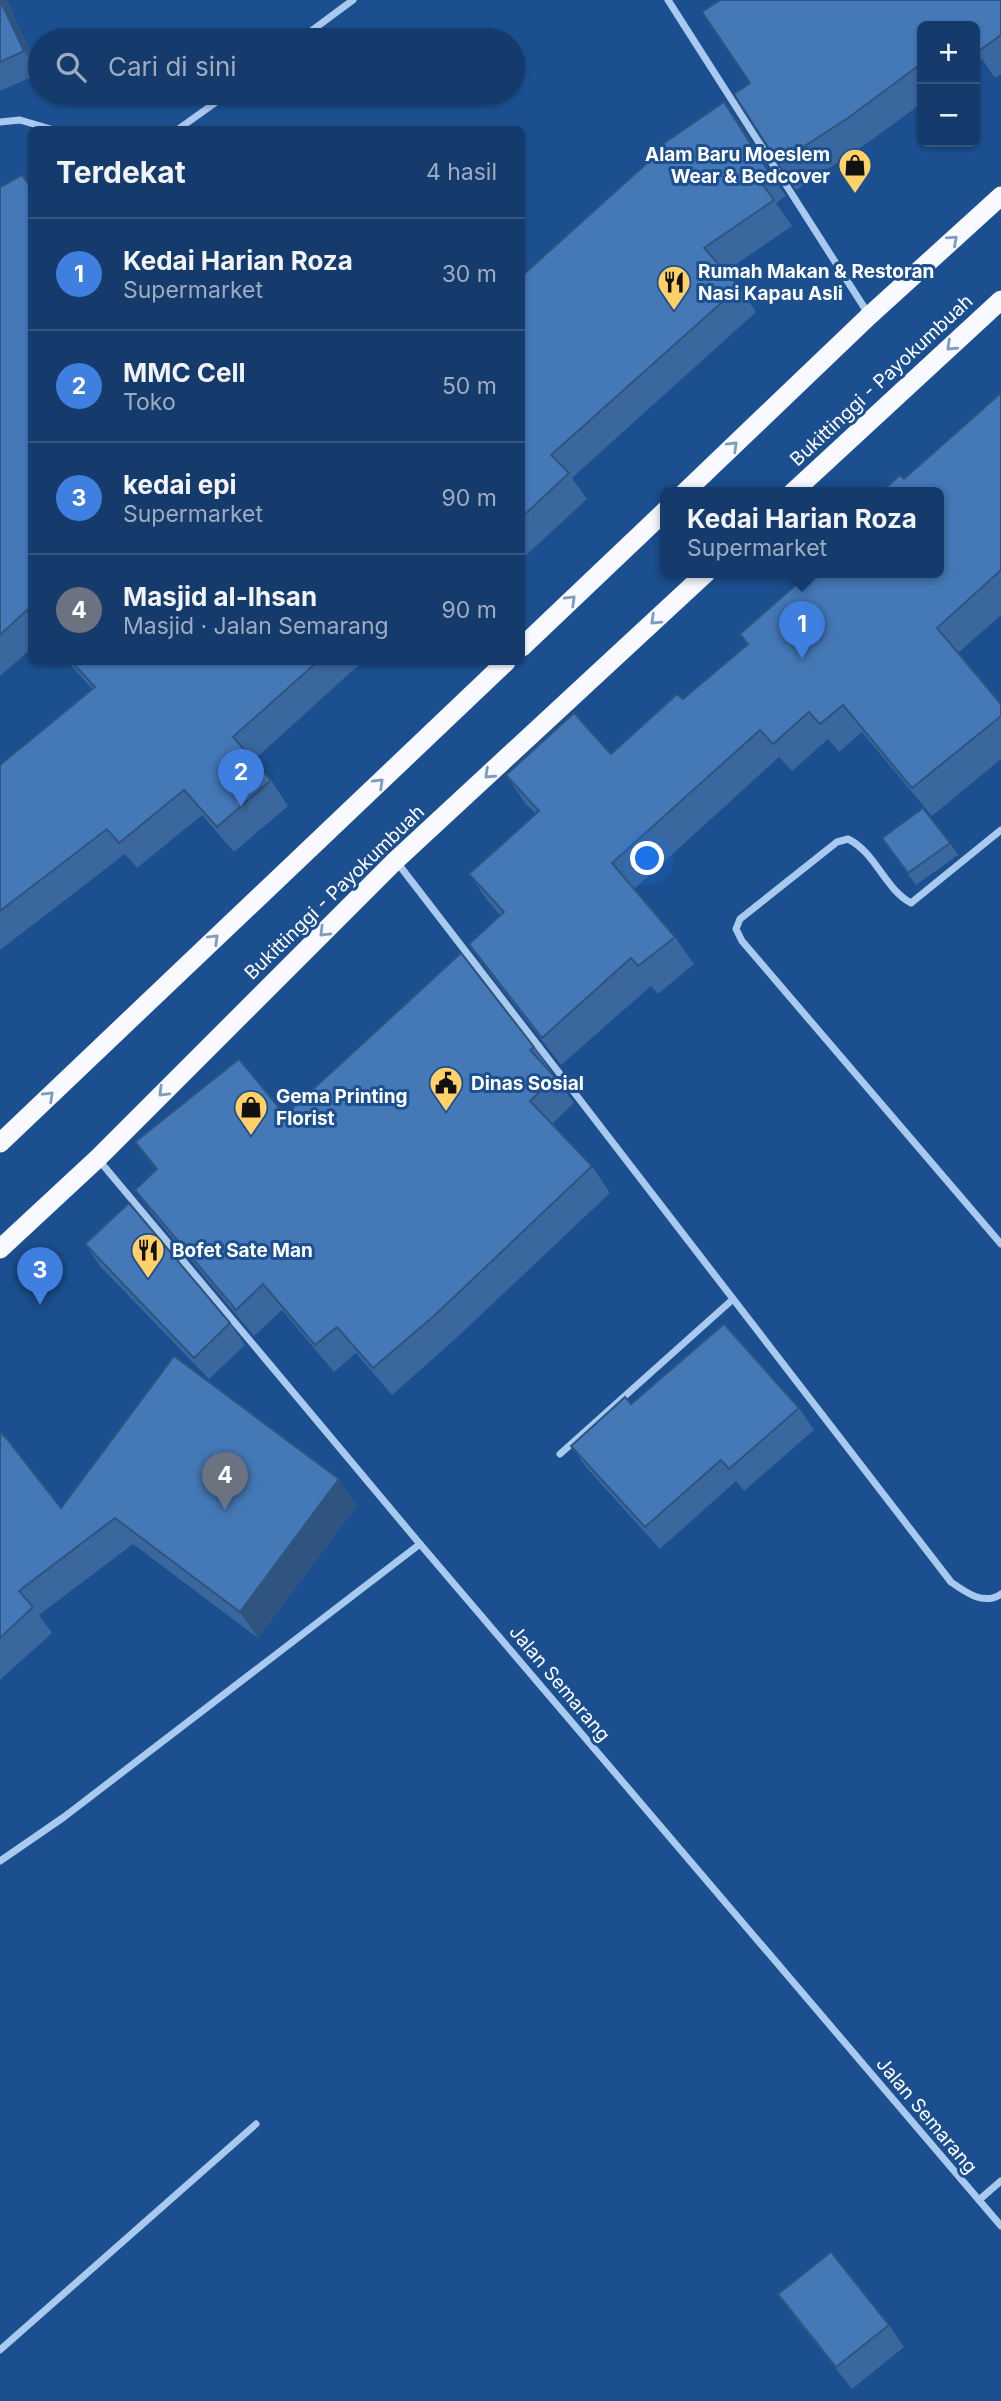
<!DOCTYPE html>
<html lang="id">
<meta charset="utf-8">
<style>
:root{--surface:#143b6b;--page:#1d4271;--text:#f1f3f6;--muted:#9dadc1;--line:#33557e;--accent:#d6ab8b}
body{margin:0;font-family:Inter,sans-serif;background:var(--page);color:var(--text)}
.controls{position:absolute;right:21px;top:21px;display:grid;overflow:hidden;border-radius:10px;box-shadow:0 2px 5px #0004}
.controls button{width:63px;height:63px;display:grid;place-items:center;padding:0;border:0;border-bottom:2px solid var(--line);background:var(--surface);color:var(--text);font:35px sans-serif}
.you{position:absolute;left:648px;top:859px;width:24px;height:24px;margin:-18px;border:5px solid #fff;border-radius:50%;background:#1a73e8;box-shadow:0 0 0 10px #1a73e833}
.badge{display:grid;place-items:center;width:46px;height:46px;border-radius:50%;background:var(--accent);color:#fff;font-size:23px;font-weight:700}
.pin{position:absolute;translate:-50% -58px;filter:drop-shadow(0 2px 4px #0008)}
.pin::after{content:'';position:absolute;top:37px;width:24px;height:21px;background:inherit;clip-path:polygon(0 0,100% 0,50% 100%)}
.popup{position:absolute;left:660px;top:487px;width:284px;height:91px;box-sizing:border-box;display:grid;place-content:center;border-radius:10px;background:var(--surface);filter:drop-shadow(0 2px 5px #0005);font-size:23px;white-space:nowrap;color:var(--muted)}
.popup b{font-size:26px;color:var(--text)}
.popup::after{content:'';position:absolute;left:50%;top:100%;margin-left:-14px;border:14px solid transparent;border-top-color:var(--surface)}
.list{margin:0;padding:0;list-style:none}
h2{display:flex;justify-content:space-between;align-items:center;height:91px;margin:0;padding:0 28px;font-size:30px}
h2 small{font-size:23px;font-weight:400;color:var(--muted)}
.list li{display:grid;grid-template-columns:46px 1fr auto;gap:21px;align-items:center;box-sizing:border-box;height:112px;padding:0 28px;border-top:2px solid var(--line)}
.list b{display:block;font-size:26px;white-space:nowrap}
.list p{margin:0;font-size:23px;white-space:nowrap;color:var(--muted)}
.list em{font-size:23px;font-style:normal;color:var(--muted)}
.icon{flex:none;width:38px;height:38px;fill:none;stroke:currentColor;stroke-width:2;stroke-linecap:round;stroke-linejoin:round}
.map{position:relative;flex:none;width:1001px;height:2401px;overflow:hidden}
.search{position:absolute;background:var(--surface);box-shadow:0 2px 5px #0004;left:28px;top:28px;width:497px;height:77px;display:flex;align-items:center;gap:18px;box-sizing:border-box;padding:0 24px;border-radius:38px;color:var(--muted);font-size:26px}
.panel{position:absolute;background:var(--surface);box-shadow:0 2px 5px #0004;left:28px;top:126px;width:497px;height:539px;border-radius:10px}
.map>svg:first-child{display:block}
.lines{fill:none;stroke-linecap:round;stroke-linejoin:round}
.minor{stroke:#a9c9ee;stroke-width:7}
.trunk{stroke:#f8faff;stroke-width:19}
.wall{fill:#3a679d}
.shaded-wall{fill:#305480}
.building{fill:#4478b7;stroke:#305480;stroke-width:2}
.oneway{stroke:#7e9cc1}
.labels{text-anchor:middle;stroke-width:6;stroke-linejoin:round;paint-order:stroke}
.poi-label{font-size:19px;font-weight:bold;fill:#fff;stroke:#1b4f8f;text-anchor:start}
.street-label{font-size:19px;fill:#fff;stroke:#1b4f8f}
</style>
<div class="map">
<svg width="1001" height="2401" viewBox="0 0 1001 2401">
<rect width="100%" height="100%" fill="#1b4f8f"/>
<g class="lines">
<g class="minor">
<path d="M668,0L869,315"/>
<path d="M299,40L353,0"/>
<path d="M0,122L20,120L54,130"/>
<path d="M177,130L229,93"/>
<path d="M1001,830L911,903C884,888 876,853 848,839L837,842L740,919L736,929L742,941L1001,1244"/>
<path d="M396,861L951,1582C965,1592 984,1606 1001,1594"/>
<path d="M98,1159L420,1544L1001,2226"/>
<path d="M560,1454L732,1300"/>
<path d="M0,1861L64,1817L420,1544"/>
<path d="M979,2200L1001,2181"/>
<path d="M0,2350L256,2124"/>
</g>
<g class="trunk">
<path d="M684,493L869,316L1001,196"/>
<path d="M792,493L1001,300"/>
<path d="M522,647L666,510"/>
<path d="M0,1143L506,662"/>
<path d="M0,1249L98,1158L395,861L706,573"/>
</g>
</g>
<g class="wall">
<path d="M0,0L7,1L40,73L0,91Z"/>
<path d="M1001,0V74L995,78L982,59L975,64V26H922V103L866,144L796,190L778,163L750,83Z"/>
<path d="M742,127L786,196L776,203L792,226L725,272L739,287L756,312L572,478L587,499L522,559V271L524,274Z"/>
<path d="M0,187L32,188V648L0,676Z"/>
<path d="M1001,393V615L958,653L1001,704V759L932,816L862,732L839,752L828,739L792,771L779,757L634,889L675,937L694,964L658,994L651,986L561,1065L488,971L469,944L500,915L488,901L469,874L536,814L525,803L506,775L611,754L683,699L747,645L740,634L796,584L789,574L904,479Z"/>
<path d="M68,662H362L253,761L271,780L288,806L234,852L202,815L137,868L125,854L0,950V765L92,689Z"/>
<path d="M950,843L958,855L916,885L890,850Z"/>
<path d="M534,1047L574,1103L552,1124L592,1166L610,1193L453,1341L392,1395L356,1353L334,1372L282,1310L254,1336L154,1216L135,1190L156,1170L135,1142L285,1115Z"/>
<path d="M85,1244L230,1323L245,1345L209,1379L100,1266Z"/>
<path d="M631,1404L799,1408L814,1430L744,1491L736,1481L660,1549L586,1467L571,1446Z"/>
<path d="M0,1432L61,1508L357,1505L258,1638L133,1544L39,1615L52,1633L0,1680Z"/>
<path d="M778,2294L889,2325L904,2347L852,2389L793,2315Z"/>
</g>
<g class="shaded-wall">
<path d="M1,0H6L40,73L24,51Z"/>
<path d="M724,102L742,127L786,196L768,171Z"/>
<path d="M339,1479L357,1505L258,1638L240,1612Z"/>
</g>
<g class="building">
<path d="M0,0L24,51L0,62Z"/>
<path d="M720,0H1001V35L977,52L975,48V26H922V63L848,118L778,163L734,94L750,83L702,12Z"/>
<path d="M724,102L768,171L758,178L774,200L704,248L739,287L551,455L569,473L522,517V271L524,274L657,154L654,150Z"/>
<path d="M22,175L32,189V615L27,610L0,635V187Z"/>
<path d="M1001,393V570L937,628L1001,704V716L912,788L843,705L820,724L809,712L773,744L760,730L612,863L675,937L638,966L631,958L542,1038L469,944L504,912L469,874L539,811L506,775L574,713L611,754L677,694L683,699L748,644L740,634L798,583L789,573H939V493H880L900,475L904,479Z"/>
<path d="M72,662H317L233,737L271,780L217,827L184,790L119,843L107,829L0,911V765L95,687Z"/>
<path d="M923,808L950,843L908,873L882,838Z"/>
<path d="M461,953L534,1047L530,1050L555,1077L530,1101L592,1166L435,1315L373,1368L337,1327L315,1345L263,1284L236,1310L135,1190L157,1169L135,1142L239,1059L285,1115Z"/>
<path d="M129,1203L230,1323L194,1358L85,1244Z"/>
<path d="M724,1324L799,1408L729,1469L721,1460L645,1527L571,1446L625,1397L631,1404Z"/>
<path d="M174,1356L339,1479L240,1612L115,1518L19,1591L33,1607L0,1638V1432L7,1439L61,1508Z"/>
<path d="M831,2252L889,2325L836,2367L778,2294Z"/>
</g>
<defs><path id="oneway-chevron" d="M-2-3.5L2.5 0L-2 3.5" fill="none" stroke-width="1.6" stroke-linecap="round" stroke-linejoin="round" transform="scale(1.75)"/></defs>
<g class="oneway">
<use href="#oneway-chevron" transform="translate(953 240) rotate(-42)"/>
<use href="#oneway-chevron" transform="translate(951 346) rotate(137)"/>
<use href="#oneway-chevron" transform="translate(733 446) rotate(-44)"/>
<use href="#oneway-chevron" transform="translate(571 600) rotate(-44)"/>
<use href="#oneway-chevron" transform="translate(655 620) rotate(137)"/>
<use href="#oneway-chevron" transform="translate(489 774) rotate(137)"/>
<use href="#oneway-chevron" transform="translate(379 783) rotate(-44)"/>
<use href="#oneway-chevron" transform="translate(324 932) rotate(135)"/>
<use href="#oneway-chevron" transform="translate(214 939) rotate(-44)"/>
<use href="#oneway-chevron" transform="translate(163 1092) rotate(135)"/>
<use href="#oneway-chevron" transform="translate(49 1096) rotate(-44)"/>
</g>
<defs>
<symbol id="shop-pin" viewBox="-11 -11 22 30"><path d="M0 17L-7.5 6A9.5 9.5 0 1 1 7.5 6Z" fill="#ffd166" stroke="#1b4f8f"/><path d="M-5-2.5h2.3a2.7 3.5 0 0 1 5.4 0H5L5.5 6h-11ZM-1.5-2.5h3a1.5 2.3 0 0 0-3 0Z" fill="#111"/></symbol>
<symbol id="restaurant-pin" viewBox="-11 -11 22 30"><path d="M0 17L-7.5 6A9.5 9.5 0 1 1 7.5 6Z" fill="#ffd166" stroke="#1b4f8f"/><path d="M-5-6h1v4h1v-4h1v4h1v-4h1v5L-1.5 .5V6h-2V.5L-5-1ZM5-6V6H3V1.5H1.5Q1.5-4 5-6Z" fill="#111"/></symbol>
<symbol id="civic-pin" viewBox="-11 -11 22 30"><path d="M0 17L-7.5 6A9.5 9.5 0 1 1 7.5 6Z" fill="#ffd166" stroke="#1b4f8f"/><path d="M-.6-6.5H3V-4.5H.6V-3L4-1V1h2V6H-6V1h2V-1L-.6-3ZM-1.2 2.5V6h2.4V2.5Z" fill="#111"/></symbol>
</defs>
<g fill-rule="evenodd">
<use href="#shop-pin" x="836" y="146" width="38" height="52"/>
<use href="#restaurant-pin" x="655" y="263" width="38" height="52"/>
<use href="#civic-pin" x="427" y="1064" width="38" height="52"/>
<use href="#shop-pin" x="232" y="1088" width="38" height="52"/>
<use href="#restaurant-pin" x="129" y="1231" width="38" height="52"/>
</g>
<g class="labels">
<g class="poi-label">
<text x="830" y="161" text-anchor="end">Alam Baru Moeslem<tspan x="830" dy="22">Wear &amp; Bedcover</tspan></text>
<text x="698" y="278">Rumah Makan &amp; Restoran<tspan x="698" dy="22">Nasi Kapau Asli</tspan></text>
<text x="471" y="1090">Dinas Sosial</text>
<text x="276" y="1103">Gema Printing<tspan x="276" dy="22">Florist</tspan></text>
<text x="172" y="1257">Bofet Sate Man</text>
</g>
<g class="street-label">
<text transform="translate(881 380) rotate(-43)" y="7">Bukittinggi - Payokumbuah</text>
<text transform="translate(334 892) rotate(-44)" y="7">Bukittinggi - Payokumbuah</text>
<text transform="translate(560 1683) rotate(50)" y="7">Jalan Semarang</text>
<text transform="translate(927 2115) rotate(50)" y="7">Jalan Semarang</text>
</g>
</g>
</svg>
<div class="controls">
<button>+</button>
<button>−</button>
</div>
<div class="you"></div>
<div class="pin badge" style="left:802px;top:659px;background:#3f7fe0">1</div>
<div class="popup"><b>Kedai Harian Roza</b>Supermarket</div>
<div class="pin badge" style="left:241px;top:807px;background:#3f7fe0">2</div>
<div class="pin badge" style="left:40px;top:1305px;background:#3f7fe0">3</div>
<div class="pin badge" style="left:225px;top:1510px;background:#6b7280">4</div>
<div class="search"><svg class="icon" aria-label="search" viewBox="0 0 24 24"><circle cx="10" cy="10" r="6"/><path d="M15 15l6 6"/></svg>Cari di sini</div>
<section class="panel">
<h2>Terdekat<small>4 hasil</small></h2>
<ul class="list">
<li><span class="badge" style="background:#3f7fe0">1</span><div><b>Kedai Harian Roza</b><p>Supermarket</p></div><em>30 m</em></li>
<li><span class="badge" style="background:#3f7fe0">2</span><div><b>MMC Cell</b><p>Toko</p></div><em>50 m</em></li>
<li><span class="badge" style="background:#3f7fe0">3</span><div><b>kedai epi</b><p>Supermarket</p></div><em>90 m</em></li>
<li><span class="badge" style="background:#6b7280">4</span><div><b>Masjid al-Ihsan</b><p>Masjid · Jalan Semarang</p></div><em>90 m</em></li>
</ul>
</section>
</div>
